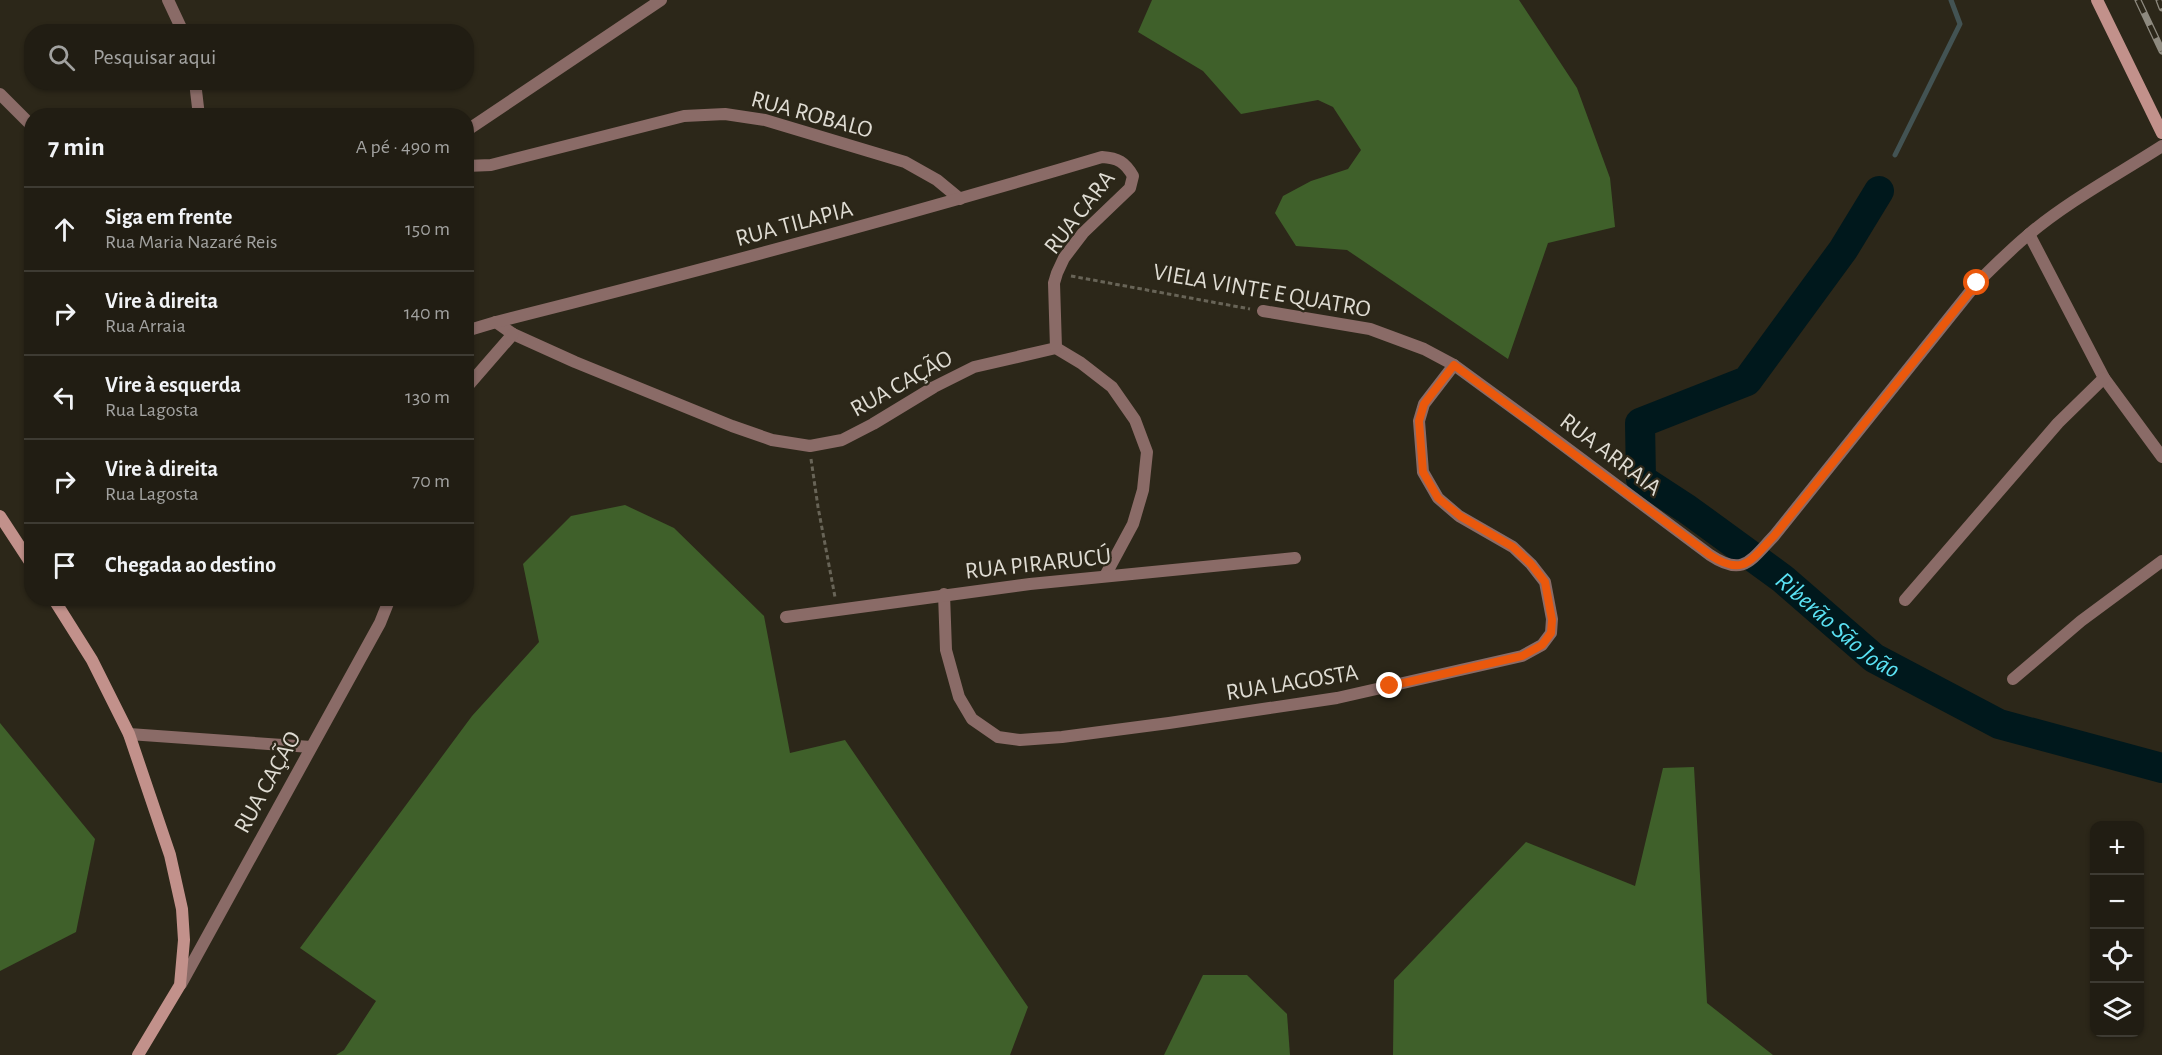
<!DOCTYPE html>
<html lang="pt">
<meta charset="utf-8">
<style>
:root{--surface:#211d13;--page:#29261c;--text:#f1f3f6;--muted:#a2a2a0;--line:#3e3b33}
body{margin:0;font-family:"Alegreya Sans",sans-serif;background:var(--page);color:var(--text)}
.controls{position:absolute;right:18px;bottom:18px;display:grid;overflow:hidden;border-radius:12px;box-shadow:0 2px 4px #0004}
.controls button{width:54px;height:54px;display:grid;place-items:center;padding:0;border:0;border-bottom:2px solid var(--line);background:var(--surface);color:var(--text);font:30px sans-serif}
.stop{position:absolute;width:18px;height:18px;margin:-14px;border:4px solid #ea580c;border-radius:50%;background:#fff}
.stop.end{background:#ea580c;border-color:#fff;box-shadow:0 2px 6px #0008}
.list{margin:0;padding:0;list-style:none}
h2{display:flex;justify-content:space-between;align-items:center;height:78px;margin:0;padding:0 24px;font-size:26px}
h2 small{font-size:20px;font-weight:400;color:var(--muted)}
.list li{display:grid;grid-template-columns:39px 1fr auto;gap:18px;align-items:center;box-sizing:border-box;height:84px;padding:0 24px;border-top:2px solid var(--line)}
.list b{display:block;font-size:22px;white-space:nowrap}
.list p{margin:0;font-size:20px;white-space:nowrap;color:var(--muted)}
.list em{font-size:20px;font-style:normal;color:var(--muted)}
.icon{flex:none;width:33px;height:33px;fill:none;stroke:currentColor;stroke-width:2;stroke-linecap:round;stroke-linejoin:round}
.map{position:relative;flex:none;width:2162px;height:1055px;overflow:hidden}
.search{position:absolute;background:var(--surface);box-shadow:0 2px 4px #0004;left:24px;top:24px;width:450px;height:66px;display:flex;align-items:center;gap:15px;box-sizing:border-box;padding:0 21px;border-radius:24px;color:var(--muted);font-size:22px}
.panel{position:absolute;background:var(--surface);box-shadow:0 2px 4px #0004;left:24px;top:108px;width:450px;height:498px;border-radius:24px}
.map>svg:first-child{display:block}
.forest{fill:#3f602a}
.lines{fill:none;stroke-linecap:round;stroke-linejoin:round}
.stream{stroke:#435353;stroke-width:5}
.river{stroke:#00181c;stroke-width:30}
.path{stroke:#686457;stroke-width:3;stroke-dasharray:4.5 3;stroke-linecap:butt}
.street{stroke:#8a6b67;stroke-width:12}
.secondary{stroke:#c2918b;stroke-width:12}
.rail-casing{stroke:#8e8a7f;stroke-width:7}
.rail{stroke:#2c2719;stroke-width:4.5;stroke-dasharray:14;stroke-linecap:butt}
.route{stroke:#ea580c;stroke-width:8}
.labels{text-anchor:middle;stroke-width:4.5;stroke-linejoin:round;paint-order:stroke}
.street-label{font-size:24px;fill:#dfdcd3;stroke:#2c2719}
.water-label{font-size:26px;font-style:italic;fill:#5ae2f4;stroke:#2c2719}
</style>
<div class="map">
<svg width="2162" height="1055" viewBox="0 0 2162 1055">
<rect width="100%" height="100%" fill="#2c2719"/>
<g class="forest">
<path d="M1152,0H1519L1577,88L1610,178L1615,227L1548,243L1508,359L1347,250L1296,246L1275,213L1283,196L1311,181L1348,169L1361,150L1333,107L1318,100L1241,114L1203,71L1138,32Z"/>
<path d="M625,505L674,528L764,616L790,753L845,740L1028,1007L1010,1055H336L344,1050L376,1001L300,948L472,716L539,642L523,564L571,516Z"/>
<path d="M0,723L95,839L76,932L0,971Z"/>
<path d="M1694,767L1707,1003L1773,1055H1393L1394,980L1526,842L1635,886L1663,768Z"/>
<path d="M1203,975H1247L1287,1014L1290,1055H1164Z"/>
</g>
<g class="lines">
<path class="stream" d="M1895,155L1960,24L1951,0"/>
<path class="river" id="s1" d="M1879,191L1843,250L1747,381L1640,423L1641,479L1687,509L1783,579L1874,658L1999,724L2162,768"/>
<g class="path">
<path d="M1071,276L1250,309"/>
<path d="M811,459L818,507L835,597"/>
</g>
<g class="street">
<path d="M168,0L183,32"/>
<path d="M195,82L199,116"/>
<path d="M0,94L32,126"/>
<path d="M466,131L661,0"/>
<path d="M466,166L491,165L684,116L725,114L765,120L905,162L937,180L960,199"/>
<path d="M2029,234L2104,378L2162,457"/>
<path d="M1263,311L1370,329L1424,349L1454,365L1532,422L1710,555C1743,577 1750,561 1774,536L1977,283C1994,266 2010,250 2028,235C2068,201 2117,175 2162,146"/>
<path d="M496,322L513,334L575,362L732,426L772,440L810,446L842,440L873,424L934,387L974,367L1056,348L1081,363L1112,387L1135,420L1147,452L1143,490L1133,524L1105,576"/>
<path d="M466,331L496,322C699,271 901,217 1102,157C1118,158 1125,162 1133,176L1130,188L1083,233L1064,258L1057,273L1054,283L1056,348"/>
<path d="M466,388L513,334"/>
<path d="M944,594L946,650L959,697L972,719L998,737L1020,740L1062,737L1169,723L1337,698L1522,656L1542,645L1551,633L1552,619L1545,582L1531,564L1513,547L1459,516L1438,498L1423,472L1419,421L1424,404L1454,365"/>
<path d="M1905,600L2058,423L2104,378"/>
<path d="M786,617L1030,584L1295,558"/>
<path d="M2013,679L2081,621L2162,561"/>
<path d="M129,734L311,747"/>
<path d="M181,984L380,623L390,598"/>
</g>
<g class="secondary">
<path d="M2097,0L2162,133"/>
<path d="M0,516L32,565"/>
<path d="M53,598L92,660L129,734L170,855L182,909L184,940L180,985L138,1055"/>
</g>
<defs>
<g id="rail">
<path d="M2138,0L2162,51"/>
<path d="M2159,0L2162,8"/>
</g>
</defs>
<use href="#rail" class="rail-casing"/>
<use href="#rail" class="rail"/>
</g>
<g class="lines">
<path class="route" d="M1390,686L1522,656L1542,645L1551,633L1552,620L1545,582L1531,564L1513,547L1460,516L1438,498L1423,472L1419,421L1424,404L1454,365L1710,555C1743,577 1750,561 1774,536L1977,283"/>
</g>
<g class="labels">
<g class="street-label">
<text transform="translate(812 114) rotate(15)" y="8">RUA ROBALO</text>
<text transform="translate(1079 212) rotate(-52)" y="8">RUA CARA</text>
<text transform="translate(794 223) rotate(-15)" y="8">RUA TILAPIA</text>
<text transform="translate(1262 290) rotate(10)" y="8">VIELA VINTE E QUATRO</text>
<text transform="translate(901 383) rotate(-29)" y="8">RUA CAÇÃO</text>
<text transform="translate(1611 454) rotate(37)" y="8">RUA ARRAIA</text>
<text transform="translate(1038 563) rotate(-6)" y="8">RUA PIRARUCÚ</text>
<text transform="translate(1292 682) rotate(-9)" y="8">RUA LAGOSTA</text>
<text transform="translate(267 782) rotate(-61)" y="8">RUA CAÇÃO</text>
</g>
<g class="water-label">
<text dy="9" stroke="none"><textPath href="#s1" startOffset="648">Riberão São João</textPath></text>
</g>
</g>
</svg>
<div class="controls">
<button>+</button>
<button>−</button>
<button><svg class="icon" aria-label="locate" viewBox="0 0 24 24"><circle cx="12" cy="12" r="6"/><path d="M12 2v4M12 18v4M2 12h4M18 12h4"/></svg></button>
<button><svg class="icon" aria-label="layers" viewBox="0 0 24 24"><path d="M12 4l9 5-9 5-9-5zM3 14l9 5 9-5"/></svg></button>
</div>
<div class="stop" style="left:1977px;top:283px"></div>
<div class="stop end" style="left:1390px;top:686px"></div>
<div class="search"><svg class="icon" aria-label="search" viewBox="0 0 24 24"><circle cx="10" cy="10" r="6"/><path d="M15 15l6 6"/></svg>Pesquisar aqui</div>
<section class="panel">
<h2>7 min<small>A pé · 490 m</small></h2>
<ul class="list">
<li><svg class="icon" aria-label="ahead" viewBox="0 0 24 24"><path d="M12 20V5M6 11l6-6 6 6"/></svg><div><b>Siga em frente</b><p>Rua Maria Nazaré Reis</p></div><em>150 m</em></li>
<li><svg class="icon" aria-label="right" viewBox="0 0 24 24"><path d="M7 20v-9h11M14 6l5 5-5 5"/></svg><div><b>Vire à direita</b><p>Rua Arraia</p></div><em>140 m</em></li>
<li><svg class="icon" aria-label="left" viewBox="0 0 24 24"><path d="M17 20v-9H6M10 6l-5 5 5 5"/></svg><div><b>Vire à esquerda</b><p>Rua Lagosta</p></div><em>130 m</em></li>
<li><svg class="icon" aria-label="right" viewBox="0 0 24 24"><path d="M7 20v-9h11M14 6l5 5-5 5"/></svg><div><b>Vire à direita</b><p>Rua Lagosta</p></div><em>70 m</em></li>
<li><svg class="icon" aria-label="arrive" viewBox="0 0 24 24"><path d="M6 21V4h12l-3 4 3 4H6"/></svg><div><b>Chegada ao destino</b></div></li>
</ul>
</section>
</div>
